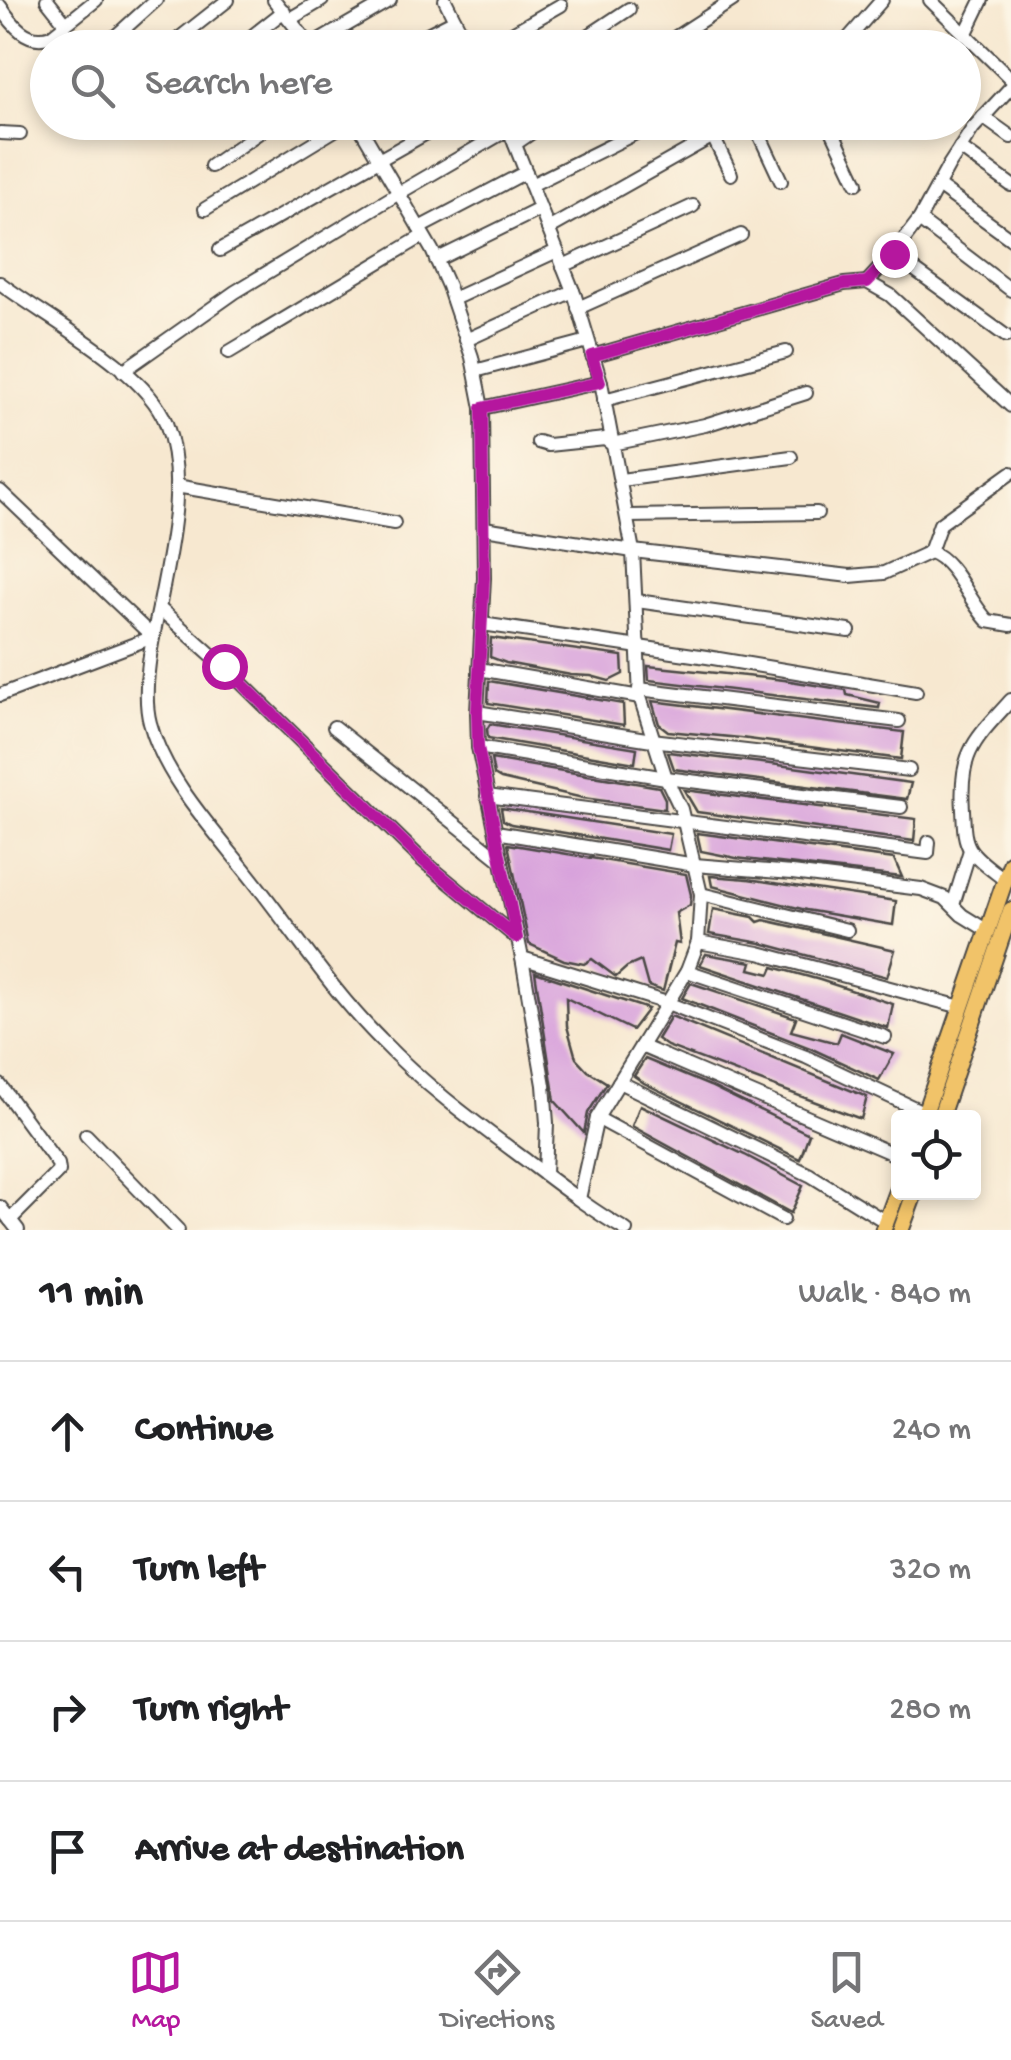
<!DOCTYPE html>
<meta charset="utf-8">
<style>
:root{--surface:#fff;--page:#f6f6f6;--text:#202124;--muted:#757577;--line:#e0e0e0;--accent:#b5179e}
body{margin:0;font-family:"Gochi Hand",sans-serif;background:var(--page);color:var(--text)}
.controls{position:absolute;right:30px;bottom:30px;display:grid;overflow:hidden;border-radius:10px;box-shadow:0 5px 15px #0003}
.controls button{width:90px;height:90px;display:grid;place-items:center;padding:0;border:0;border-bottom:2px solid var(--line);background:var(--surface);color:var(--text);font:50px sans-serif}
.stop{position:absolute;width:30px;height:30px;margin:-22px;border:8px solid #b5179e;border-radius:50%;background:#fff}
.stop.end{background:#b5179e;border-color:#fff;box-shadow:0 2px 10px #0008}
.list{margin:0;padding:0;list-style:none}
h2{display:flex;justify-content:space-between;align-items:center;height:130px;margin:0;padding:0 40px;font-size:42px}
h2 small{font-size:32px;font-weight:400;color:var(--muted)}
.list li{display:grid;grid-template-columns:65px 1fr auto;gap:30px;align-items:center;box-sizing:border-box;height:140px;padding:0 40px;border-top:2px solid var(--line)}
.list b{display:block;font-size:38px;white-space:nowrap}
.list em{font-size:32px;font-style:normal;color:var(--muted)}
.icon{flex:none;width:55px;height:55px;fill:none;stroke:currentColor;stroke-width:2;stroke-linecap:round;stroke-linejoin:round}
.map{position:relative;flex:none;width:1011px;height:1230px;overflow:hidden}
.search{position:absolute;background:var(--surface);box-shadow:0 5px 15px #0003;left:30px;right:30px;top:30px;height:110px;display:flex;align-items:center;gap:25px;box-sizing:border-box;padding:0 35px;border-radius:55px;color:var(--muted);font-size:38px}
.sheet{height:690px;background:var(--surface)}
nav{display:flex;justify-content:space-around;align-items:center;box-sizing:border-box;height:140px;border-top:2px solid var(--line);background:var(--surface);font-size:28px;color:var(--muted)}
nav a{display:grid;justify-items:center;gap:5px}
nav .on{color:var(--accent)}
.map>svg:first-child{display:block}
.building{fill:#d8a2dc}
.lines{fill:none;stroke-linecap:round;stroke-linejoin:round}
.minor-casing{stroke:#4a4744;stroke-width:16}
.major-casing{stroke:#4a4744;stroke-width:19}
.minor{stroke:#fff;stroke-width:12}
.major{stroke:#f1c369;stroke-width:15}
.route{stroke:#b5179e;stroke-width:12}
</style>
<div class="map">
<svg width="1011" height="1230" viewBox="0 0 1011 1230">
<rect width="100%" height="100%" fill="#fcf5e5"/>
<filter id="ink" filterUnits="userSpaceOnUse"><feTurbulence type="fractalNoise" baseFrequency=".01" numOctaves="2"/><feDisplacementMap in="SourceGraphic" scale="20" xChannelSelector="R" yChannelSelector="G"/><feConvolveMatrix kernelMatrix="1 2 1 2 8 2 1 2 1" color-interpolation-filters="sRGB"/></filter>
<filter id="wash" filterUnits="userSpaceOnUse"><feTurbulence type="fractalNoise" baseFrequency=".0048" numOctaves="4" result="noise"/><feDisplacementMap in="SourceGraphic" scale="40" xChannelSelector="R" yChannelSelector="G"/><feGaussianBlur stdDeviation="2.25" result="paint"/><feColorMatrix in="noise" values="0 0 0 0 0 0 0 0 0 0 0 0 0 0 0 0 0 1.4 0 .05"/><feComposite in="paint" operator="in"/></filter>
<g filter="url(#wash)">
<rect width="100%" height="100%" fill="#f7e8d0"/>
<g id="blocks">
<g class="building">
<path d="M491,638L622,656L623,674L609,681L591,676L571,675L506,663L490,657Z"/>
<path d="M648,666L784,680L846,690L847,695L880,703L879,708L649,680Z"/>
<path d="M489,681L623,704L624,725L488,703Z"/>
<path d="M652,701L904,732L901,759L741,738L668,731L659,724Z"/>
<path d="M490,724L637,748L635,763L488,738L487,729Z"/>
<path d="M668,752L771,764L911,783L907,799L674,769Z"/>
<path d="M491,759L659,787L665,799V809L583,798L501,779L494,775Z"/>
<path d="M684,790L916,819L914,841L697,812Z"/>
<path d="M501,808L671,834L668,850L511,824L503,820Z"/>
<path d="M697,833L894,859L902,877L736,858L701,851Z"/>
<path d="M508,844L686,874L691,895L690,905L676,913L680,944L675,943L663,991L648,986L641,961L627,967L616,977L592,959L584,964L564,960L529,944Z"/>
<path d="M710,876L748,879L896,901L893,925L806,910L712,886Z"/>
<path d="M713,909L753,917L758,922L764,920L895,950L887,977L761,943L709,934Z"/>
<path d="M706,954L752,962L750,969L770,974L773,967L820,980L893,1004L888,1028L700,965Z"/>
<path d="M535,972L648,1009L632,1030L566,998L567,1026L576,1058L588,1071L607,1083L588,1113L584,1133L555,1101Z"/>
<path d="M691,983L796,1018L791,1031L837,1043L841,1033L894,1054L879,1080L810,1048L682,998Z"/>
<path d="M671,1016L867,1097L861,1119L667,1046L657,1039Z"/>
<path d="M645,1059L710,1086L809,1134L800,1159L644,1083L634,1076Z"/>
<path d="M640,1105L745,1155L803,1186L791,1213L632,1126Z"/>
</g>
</g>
</g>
<g filter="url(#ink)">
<use href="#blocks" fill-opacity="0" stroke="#4a4744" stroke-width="2.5"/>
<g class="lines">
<defs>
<g id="minor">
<path d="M47,0L66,24"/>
<path d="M274,0L312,48"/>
<path d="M445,0L469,48"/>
<path d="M930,0L1011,79"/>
<path d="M0,6C12,24 27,45 51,36L96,0"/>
<path d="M290,19L322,0"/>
<path d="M965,35L982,0"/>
<path d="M116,36L156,0"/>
<path d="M167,48L228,0"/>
<path d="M237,48L284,11"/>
<path d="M307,48L390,0"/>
<path d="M400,48L455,20"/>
<path d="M486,48L561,5"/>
<path d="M570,48L629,9"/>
<path d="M659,48L733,0"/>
<path d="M840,48L882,0"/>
<path d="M983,117L1011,137"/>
<path d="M357,122L432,250L448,286L472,357L482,408L484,578L477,712L478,747L522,958L544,1085L547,1123L545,1174"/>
<path d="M506,122L575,296L601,382L633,551L640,697L666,778L681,809L701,894L698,942L687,971L597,1118L579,1199"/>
<path d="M706,122L731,174"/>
<path d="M768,122L759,129V134L781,181"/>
<path d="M828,122L857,183"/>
<path d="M0,133L20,134"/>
<path d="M515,144L547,122"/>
<path d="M960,148L1011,185"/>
<path d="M211,166L274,122"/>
<path d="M531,185L658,122"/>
<path d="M938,186L1011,239"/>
<path d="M205,209L348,122"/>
<path d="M919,220L1011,290"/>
<path d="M419,228L526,172"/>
<path d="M548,229L713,136"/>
<path d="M220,250L446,122"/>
<path d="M893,254L1006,336"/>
<path d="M436,260L540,209"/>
<path d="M563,266L693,206"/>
<path d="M867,282L893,254L919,220L949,165L973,128L1011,87"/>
<path d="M0,283C46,318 145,369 166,423C187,480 171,545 160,603C153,636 141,690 150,723C164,777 214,831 248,874C292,929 331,990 381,1040C425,1086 476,1123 527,1161C559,1185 591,1210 626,1230"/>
<path d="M453,299L557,251"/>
<path d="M578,308L741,235"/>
<path d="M466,340L573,291"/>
<path d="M229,352L423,236"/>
<path d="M592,356L844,284L867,282L890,295L1011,406"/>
<path d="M123,371L235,292L399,193L509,129"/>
<path d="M475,371L588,341"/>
<path d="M604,400L786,352"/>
<path d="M482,408L601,382"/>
<path d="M538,442L548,445L605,439L612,444L705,425L806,393"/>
<path d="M621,480L791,457"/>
<path d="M176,486L394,523"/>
<path d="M0,491L153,637L0,695"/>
<path d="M628,516L817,513"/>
<path d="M484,528L633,551L850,576L884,573L930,552C955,560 969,602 988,621L1011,625"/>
<path d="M930,552L940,524L1011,473"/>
<path d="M637,601L849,631"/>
<path d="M159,608L224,666L421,859L517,938"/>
<path d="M482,624L707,657L916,692"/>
<path d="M479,669L640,697"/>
<path d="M639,689L899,721"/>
<path d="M477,712L652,740L909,770"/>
<path d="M334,727L502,861"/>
<path d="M478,747L666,778L901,807"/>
<path d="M487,796L928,853L929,842"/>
<path d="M496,832L695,865L792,873L921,889L945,898L962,915L988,931"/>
<path d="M1005,880C994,871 978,861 970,849C963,838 964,823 963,810C959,752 974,741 1011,700"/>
<path d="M701,894L847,930"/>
<path d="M953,905L970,850"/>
<path d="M698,942L759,953L961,1007"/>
<path d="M522,958L667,1003L806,1057L925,1113"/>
<path d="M687,971L885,1037"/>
<path d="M641,1046L898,1156"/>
<path d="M619,1082L810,1175L886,1222"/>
<path d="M0,1085L58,1164L59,1171L10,1220"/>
<path d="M597,1118L783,1219"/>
<path d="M86,1135L178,1230"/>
<path d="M0,1207L18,1230"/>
</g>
<g id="major">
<path d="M923,1118L1011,863"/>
<path d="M940,1118L1011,910"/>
<path d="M883,1230L898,1190"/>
<path d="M901,1230L915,1192"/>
</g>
</defs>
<use href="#minor" class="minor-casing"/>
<use href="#major" class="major-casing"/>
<use href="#minor" class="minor"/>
<use href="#major" class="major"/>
</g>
</g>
<g class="lines" filter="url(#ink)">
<path class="route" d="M224,666L421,859L517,938L478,747L477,712L484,578L482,408L600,382L592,356L844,284L867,282L894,254"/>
</g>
</svg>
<div class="controls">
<button><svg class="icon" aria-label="locate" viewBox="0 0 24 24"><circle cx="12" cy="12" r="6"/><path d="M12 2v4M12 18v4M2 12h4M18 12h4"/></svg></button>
</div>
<div class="stop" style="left:224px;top:666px"></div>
<div class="stop end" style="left:894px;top:254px"></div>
<div class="search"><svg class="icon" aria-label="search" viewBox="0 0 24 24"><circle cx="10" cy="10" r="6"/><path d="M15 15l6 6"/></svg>Search here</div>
</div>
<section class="sheet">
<h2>11 min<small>Walk · 840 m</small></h2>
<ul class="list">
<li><svg class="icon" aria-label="ahead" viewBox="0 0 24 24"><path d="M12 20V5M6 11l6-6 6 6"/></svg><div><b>Continue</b></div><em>240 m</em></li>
<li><svg class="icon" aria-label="left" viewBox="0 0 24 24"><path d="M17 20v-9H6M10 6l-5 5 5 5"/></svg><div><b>Turn left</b></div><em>320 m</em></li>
<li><svg class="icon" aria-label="right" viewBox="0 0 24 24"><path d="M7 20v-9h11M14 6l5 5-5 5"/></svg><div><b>Turn right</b></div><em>280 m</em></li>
<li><svg class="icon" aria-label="arrive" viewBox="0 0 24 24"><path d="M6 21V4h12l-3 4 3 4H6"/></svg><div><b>Arrive at destination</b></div></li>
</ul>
</section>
<nav>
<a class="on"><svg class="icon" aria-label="map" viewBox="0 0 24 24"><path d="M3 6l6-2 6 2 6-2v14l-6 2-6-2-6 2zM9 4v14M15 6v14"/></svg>Map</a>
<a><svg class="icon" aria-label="directions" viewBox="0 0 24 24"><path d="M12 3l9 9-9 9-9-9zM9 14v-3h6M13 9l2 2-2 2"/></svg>Directions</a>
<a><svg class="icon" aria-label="saved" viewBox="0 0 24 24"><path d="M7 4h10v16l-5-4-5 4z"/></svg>Saved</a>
</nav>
